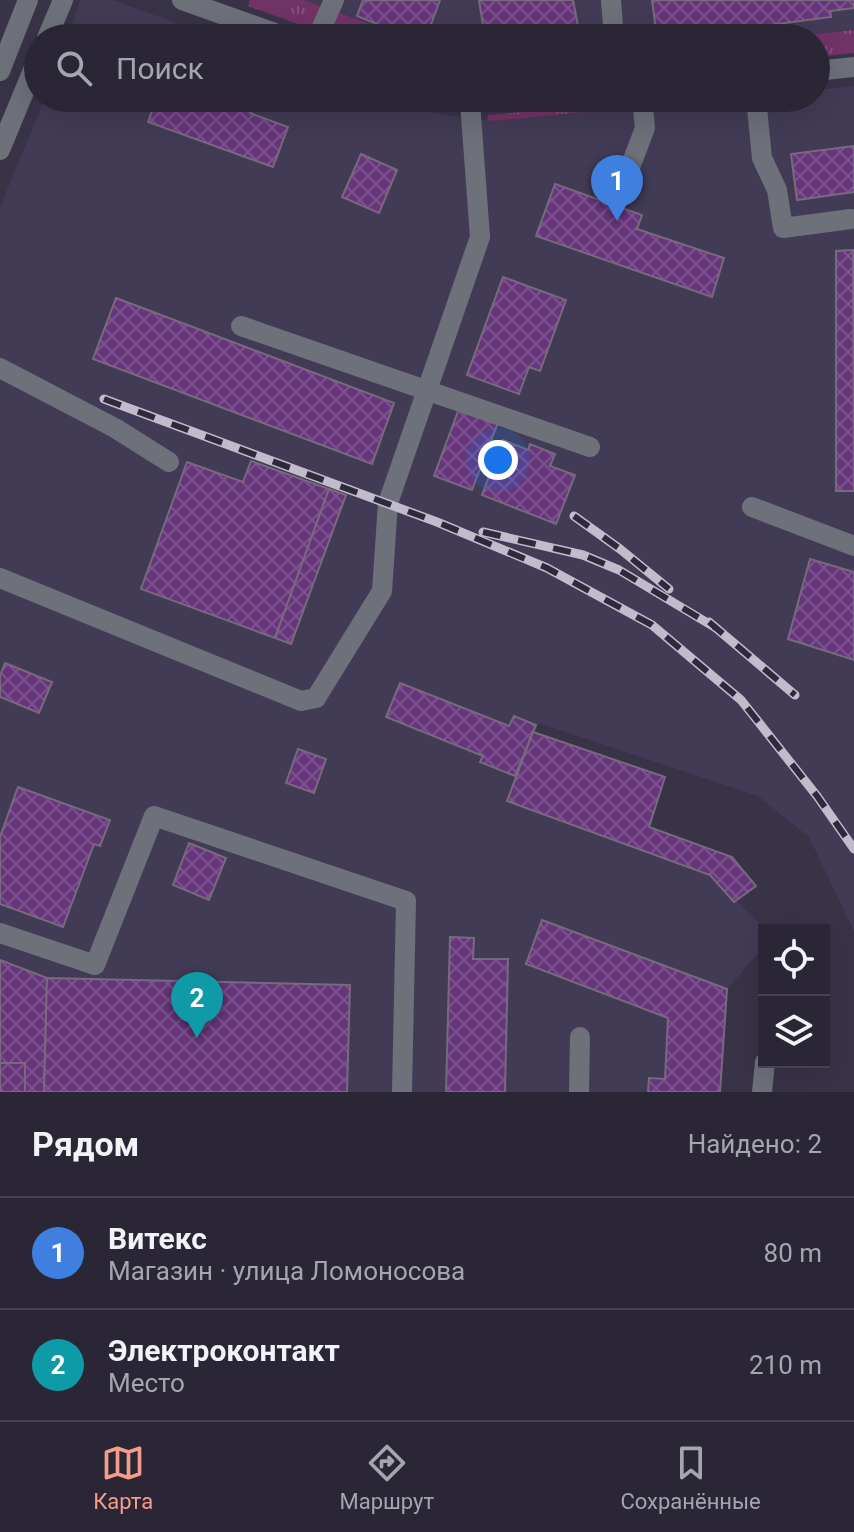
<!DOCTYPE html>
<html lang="ru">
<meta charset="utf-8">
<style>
:root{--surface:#2b2636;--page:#373242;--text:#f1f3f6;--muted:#a6a5ad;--line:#474351;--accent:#f49d8b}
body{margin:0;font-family:Roboto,sans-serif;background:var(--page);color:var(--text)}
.controls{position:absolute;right:24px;bottom:24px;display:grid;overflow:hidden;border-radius:0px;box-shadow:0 8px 32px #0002}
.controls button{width:72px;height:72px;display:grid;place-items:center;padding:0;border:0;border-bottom:2px solid var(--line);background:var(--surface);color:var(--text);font:40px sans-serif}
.you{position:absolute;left:498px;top:460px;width:28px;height:28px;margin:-20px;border:6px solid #fff;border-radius:50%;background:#1a73e8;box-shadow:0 0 0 12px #1a73e833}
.badge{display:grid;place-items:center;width:52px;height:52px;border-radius:50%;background:var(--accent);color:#fff;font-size:26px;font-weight:700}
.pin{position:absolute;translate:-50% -66px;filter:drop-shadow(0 2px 4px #0008)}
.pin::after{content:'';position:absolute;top:42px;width:28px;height:24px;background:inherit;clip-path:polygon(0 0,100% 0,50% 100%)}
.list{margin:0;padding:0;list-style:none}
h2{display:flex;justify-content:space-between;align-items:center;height:104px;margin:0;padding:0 32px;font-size:34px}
h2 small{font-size:26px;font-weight:400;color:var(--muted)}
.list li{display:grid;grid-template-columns:52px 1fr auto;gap:24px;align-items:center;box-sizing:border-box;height:112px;padding:0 32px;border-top:2px solid var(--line)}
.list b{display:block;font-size:30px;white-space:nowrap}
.list p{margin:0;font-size:26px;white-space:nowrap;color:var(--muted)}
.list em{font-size:26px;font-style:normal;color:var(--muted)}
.icon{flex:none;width:44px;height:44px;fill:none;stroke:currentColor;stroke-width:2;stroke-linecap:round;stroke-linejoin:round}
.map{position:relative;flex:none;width:854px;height:1092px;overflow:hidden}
.search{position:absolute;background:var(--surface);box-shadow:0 8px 32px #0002;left:24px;right:24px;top:24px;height:88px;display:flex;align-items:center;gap:20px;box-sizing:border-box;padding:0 28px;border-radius:44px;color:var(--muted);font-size:30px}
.sheet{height:328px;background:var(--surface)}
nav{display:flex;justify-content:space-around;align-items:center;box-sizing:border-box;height:112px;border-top:2px solid var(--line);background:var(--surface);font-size:22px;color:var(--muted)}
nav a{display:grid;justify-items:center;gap:4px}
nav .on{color:var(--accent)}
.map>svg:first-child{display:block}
.built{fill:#423b56}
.grass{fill:url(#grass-tufts)}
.building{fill:url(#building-cross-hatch);stroke:#786a7e;stroke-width:2}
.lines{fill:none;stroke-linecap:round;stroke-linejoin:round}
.minor{stroke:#6e707a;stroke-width:20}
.rail-casing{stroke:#c0bccc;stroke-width:9}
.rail{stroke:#2f293d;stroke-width:6;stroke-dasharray:18;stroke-linecap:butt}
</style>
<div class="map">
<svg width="854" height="1092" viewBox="0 0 854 1092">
<defs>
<pattern id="grass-tufts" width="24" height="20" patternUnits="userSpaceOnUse" patternTransform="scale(2)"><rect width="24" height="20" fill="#723367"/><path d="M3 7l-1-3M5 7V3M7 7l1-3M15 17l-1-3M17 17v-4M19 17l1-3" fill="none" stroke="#86517e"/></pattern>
<pattern id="building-cross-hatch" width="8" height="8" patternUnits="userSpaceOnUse" patternTransform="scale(2)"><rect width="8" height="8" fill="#66357a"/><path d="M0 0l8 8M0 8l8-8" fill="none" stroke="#7c528e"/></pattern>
</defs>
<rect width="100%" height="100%" fill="#393348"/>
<g class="built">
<path d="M80,0H112L219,38H67Z"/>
<path d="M304,0H854V30L776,38H409Z"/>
<path d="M854,86V931L809,837L758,796L539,723L507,800L710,875L766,930H764V946L727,990L720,1092H0V207L45,98H390L434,113L495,121L721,98H816V90Z"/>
</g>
<g class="grass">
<path d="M250,0H304L409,38H337L248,6Z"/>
<path d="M854,30V53L816,57V38H777Z"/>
<path d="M684,98H721L495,121L487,120L488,115Z"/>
</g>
<g class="building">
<path d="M363,0H440L426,38H411L357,16Z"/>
<path d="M479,0H573L578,26L500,38H485Z"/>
<path d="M652,0H854V8L830,11L831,17L672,38H657Z"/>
<path d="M157,98H255L250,113L288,127L273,167L148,122Z"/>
<path d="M854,146V192L797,200L791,154Z"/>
<path d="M361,154L397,170L379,213L342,197Z"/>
<path d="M555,184L642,215L637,229L724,258L712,297L536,236Z"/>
<path d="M853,250L854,491H836V251Z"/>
<path d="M503,277L566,300L540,371L529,367L519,394L467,375Z"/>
<path d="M116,298L394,403L372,464L93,359Z"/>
<path d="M460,406L499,420L472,490L434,476Z"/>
<path d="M503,440L528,450L530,444L555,454L550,466L575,475L556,524L482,495Z"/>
<path d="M251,461L329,489L275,638L141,589L187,462L243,482Z"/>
<path d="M329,489L346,495L291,644L275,638Z"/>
<path d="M810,559L854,572V660L788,639Z"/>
<path d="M5,663L52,682L39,713L0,697V676Z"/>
<path d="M400,683L509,726L514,716L536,725L515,776L480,762L483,756L386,717Z"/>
<path d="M533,732L665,777L649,827L732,857L756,886L734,902L710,875L507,801Z"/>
<path d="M298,749L326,759L314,793L286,783Z"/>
<path d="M18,787L110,820L100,846L94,844L63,927L0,904V837Z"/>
<path d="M189,843L226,858L209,900L173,885Z"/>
<path d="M542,920L727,989L720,1092H648L649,1078L665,1079L668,1018L526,964Z"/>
<path d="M450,937L474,938L473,959H508L505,1092H446Z"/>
<path d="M0,960L47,978L44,1092H25V1063H0Z"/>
<path d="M47,978L350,985L347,1092H44Z"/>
<rect x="0" y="1063" width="25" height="29"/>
</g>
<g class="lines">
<g class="minor">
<path d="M182,0L289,38"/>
<path d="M611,0L614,38"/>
<path d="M47,38L63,0"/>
<path d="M317,38L334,0"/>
<path d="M0,71L28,0"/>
<path d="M816,71L854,67"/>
<path d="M458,98L470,102L517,98"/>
<path d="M756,98L762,158L777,190L783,228L851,219"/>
<path d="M0,150L38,58"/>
<path d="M621,191L645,128L642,98"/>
<path d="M241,326L590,447"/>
<path d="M0,368L115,428L169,462"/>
<path d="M752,507L854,546"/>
<path d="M0,578L301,701L316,698L382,591L388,503L480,237L470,102"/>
<path d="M0,933L95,965L154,816L406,901L402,1092"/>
<path d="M579,1092L580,1037"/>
<path d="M762,1092L765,1062"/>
</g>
<defs>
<g id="rail">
<path d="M104,399L437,522L547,568L652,625L741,700L817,796L854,849"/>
<path d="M574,516L620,549L669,589"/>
<path d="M483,532L583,555L619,570L716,628"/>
<path d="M709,622L795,695"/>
</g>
</defs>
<use href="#rail" class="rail-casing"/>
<use href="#rail" class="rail"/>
</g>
</svg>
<div class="controls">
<button><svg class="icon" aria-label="locate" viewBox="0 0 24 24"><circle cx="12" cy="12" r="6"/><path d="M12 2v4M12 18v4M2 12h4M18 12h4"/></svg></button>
<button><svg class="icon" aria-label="layers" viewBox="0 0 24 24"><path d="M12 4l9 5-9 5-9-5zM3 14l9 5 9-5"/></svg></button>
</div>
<div class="you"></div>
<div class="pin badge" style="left:617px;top:221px;background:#3f7fe0">1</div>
<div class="pin badge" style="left:197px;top:1038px;background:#0f9aa8">2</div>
<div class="search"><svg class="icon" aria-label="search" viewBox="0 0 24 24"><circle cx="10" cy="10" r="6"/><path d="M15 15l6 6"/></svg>Поиск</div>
</div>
<section class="sheet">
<h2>Рядом<small>Найдено: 2</small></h2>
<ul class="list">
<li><span class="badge" style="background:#3f7fe0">1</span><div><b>Витекс</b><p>Магазин · улица Ломоносова</p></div><em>80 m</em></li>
<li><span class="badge" style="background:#0f9aa8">2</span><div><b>Электроконтакт</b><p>Место</p></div><em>210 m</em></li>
</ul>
</section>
<nav>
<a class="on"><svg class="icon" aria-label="map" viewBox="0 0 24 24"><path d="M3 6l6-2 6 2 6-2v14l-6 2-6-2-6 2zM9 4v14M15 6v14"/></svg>Карта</a>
<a><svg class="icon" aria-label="directions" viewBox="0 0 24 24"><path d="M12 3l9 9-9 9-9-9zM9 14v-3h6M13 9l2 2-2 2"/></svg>Маршрут</a>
<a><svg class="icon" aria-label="saved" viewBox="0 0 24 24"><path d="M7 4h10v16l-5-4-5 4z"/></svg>Сохранённые</a>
</nav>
